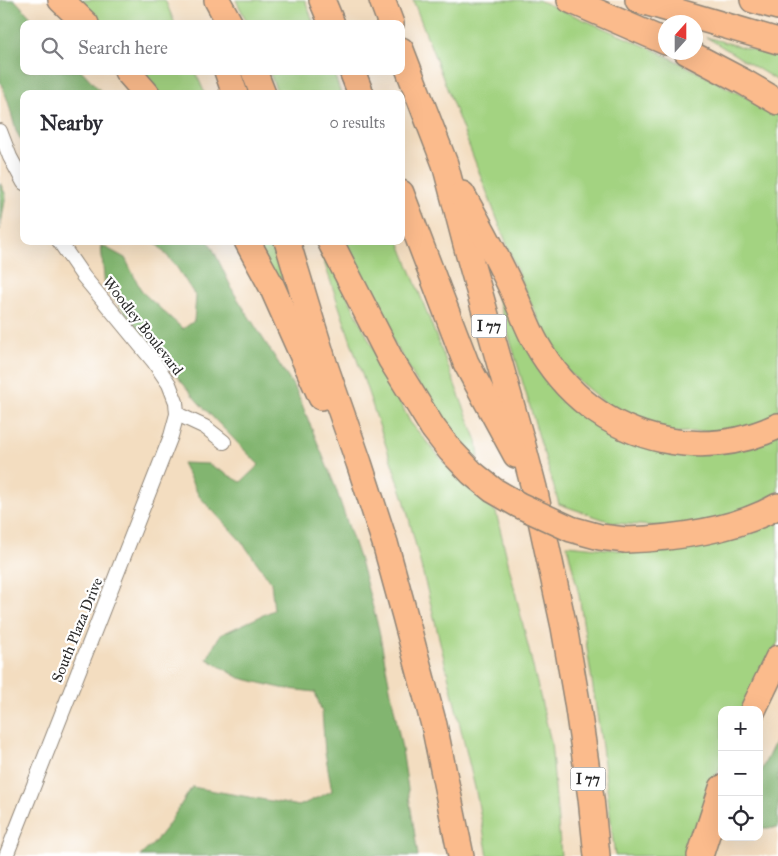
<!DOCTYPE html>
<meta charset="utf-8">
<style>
:root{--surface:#fff;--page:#f2f2f3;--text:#2b2b33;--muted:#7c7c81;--line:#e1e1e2}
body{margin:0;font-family:"IM FELL Great Primer",serif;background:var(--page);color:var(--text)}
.controls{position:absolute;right:15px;bottom:15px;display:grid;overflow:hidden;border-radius:10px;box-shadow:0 5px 20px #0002}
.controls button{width:45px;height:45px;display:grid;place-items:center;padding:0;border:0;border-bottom:1px solid var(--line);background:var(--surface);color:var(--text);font:25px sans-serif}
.compass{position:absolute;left:658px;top:15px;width:45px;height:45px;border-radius:50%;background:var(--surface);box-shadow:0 5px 20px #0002;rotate:21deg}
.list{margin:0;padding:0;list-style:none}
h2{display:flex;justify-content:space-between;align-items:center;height:65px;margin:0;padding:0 20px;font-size:21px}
h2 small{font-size:16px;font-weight:400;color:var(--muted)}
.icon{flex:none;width:28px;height:28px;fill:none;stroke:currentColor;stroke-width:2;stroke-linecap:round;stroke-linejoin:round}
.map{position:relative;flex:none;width:778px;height:856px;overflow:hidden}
.search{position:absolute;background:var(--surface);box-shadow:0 5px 20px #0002;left:20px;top:20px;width:385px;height:55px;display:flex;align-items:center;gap:12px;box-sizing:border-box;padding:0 18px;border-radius:10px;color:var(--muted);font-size:19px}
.panel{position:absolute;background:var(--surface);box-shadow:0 5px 20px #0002;left:20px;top:90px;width:385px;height:155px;border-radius:10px}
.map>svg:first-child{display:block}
.green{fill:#a3d381;stroke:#677f56}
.forest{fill:#82b56f;stroke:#56704d}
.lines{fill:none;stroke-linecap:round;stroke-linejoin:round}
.minor-casing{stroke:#8f8476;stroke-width:16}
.motorway-casing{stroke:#8f8476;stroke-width:28}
.minor{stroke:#fff;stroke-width:14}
.motorway{stroke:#fbbb8c;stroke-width:25}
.motorway-bridge-casing{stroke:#8f8476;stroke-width:28;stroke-linecap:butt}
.motorway-bridge{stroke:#fbbb8c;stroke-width:25}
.labels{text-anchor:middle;stroke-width:4.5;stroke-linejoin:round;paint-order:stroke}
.shield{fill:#fff;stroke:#6b6b6b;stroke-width:1}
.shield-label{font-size:14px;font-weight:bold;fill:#2b2b2b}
.street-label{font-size:15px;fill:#2b2b2b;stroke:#fff}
</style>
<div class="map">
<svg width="778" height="856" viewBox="0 0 778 856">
<rect width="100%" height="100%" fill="#fff"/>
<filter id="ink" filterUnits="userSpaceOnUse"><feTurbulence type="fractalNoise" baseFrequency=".02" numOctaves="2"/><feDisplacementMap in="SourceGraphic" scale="10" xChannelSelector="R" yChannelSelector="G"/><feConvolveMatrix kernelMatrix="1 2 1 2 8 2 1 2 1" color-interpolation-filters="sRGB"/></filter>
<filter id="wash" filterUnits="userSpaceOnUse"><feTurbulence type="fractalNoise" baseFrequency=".0096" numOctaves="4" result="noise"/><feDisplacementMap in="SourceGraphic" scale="20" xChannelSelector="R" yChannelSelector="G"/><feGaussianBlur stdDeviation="1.12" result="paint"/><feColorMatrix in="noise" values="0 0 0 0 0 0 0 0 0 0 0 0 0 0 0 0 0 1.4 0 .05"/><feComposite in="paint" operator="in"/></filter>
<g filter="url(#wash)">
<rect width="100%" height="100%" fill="#f3ddc0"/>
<g class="green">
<path d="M66,0H165L175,24H87Z"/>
<path d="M236,0H305L314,24H248Z"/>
<path d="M413,0H538L659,52L778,114V419L750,429L667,433L614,411L558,363L521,281Z"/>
<path d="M706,37L778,57V81Z"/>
<path d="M130,71H195L205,94H150Z"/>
<path d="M269,71H333L341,94H278Z"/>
<path d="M251,241H270L284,269L279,286Z"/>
<path d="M317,241H320L410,422L459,480L496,512L551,742L561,856H488L476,792L434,617L404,499Z"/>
<path d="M342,241H399L477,441L479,459L470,451L428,401L362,287Z"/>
<path d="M505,295L546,371L633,439L778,431V492L738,515L680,528L614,523L559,504L497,296Z"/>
<path d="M778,521V642L757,681L744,710H722V762L713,785L691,856H615L602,747L579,595L567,545L628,551L668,552L700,545L740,539Z"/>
</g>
<g class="forest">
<path d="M0,0H15L37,24H24V71H82L103,94H24V145L16,131L8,101L0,81Z"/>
<path d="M0,183L6,195L0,230Z"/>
<path d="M154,241H208L212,247L234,293L297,392L335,486L361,564L378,626L402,749L418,856H140L153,844L168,825L192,787L299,806L332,791L325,752L322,712L315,692L281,688L240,678L207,659L220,635L274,610L271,582L242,542L199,496L182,463L208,464L241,482L259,465L198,402L105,288L101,245L125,258L142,292L183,329L194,321L196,297L176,266Z"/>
<path d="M778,736V828H759V775Z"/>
</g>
</g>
<g filter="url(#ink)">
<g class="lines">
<defs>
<g id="minor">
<path d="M0,131L10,157L24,183"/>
<path d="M177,414L205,427L224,442"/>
<path d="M6,856L171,436L177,414L176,402L169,384L154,362L83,276L59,241"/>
</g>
<g id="motorway">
<path d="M61,0L86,24"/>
<path d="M217,0L230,24"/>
<path d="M322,0L332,24"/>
<path d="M382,0L391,24"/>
<path d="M570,0L666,42"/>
<path d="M638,0L778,41"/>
<path d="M753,0L778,7"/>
<path d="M401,50L445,164L468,252L522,442L534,488L564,627L577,702L591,798L597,856"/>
<path d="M687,52L744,82L778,102"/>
<path d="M127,71L147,94"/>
<path d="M227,71L235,94"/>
<path d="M254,71L263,94"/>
<path d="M352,71L361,94"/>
<path d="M401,193L466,363L516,455"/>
<path d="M462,194C479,224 496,255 511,287C520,306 526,325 536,343C564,393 607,428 664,440C703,448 742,443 778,426"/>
<path d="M247,241L272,287L321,397"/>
<path d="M287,241L324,363L359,463L385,543L405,616L434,725L461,856"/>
<path d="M330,241L391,360L433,428"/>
<path d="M626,540C676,538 734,531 778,506"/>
<path d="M753,710L778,658"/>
<path d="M700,856L722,788"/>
</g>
</defs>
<use href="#minor" class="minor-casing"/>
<use href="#motorway" class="motorway-casing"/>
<use href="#minor" class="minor"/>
<use href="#motorway" class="motorway"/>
<defs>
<path id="motorway-bridge" d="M433,428L450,450L472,473L493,490L519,505L571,529L600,537L626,540"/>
</defs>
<use href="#motorway-bridge" class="motorway-bridge-casing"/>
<use href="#motorway-bridge" class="motorway-bridge"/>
</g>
</g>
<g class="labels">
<g class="shield">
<rect x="471.5" y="314.5" width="35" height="23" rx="4"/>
<rect x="570.5" y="767.5" width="35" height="23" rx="4"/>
</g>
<g class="shield-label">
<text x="489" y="331">I 77</text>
<text x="588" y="784">I 77</text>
</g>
<g class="street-label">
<text transform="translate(143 326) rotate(52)" y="5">Woodley Boulevard</text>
<text transform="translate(77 630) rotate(-68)" y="5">South Plaza Drive</text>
</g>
</g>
</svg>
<div class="controls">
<button>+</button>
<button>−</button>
<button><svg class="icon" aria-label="locate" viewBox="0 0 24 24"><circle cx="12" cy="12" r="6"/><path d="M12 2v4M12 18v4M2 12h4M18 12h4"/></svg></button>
</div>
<svg class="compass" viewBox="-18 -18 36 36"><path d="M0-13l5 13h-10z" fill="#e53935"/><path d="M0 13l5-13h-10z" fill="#7c7c81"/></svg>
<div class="search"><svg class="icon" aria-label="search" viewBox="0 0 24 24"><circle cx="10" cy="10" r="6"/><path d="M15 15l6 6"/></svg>Search here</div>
<section class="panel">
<h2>Nearby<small>0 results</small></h2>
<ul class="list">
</ul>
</section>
</div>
